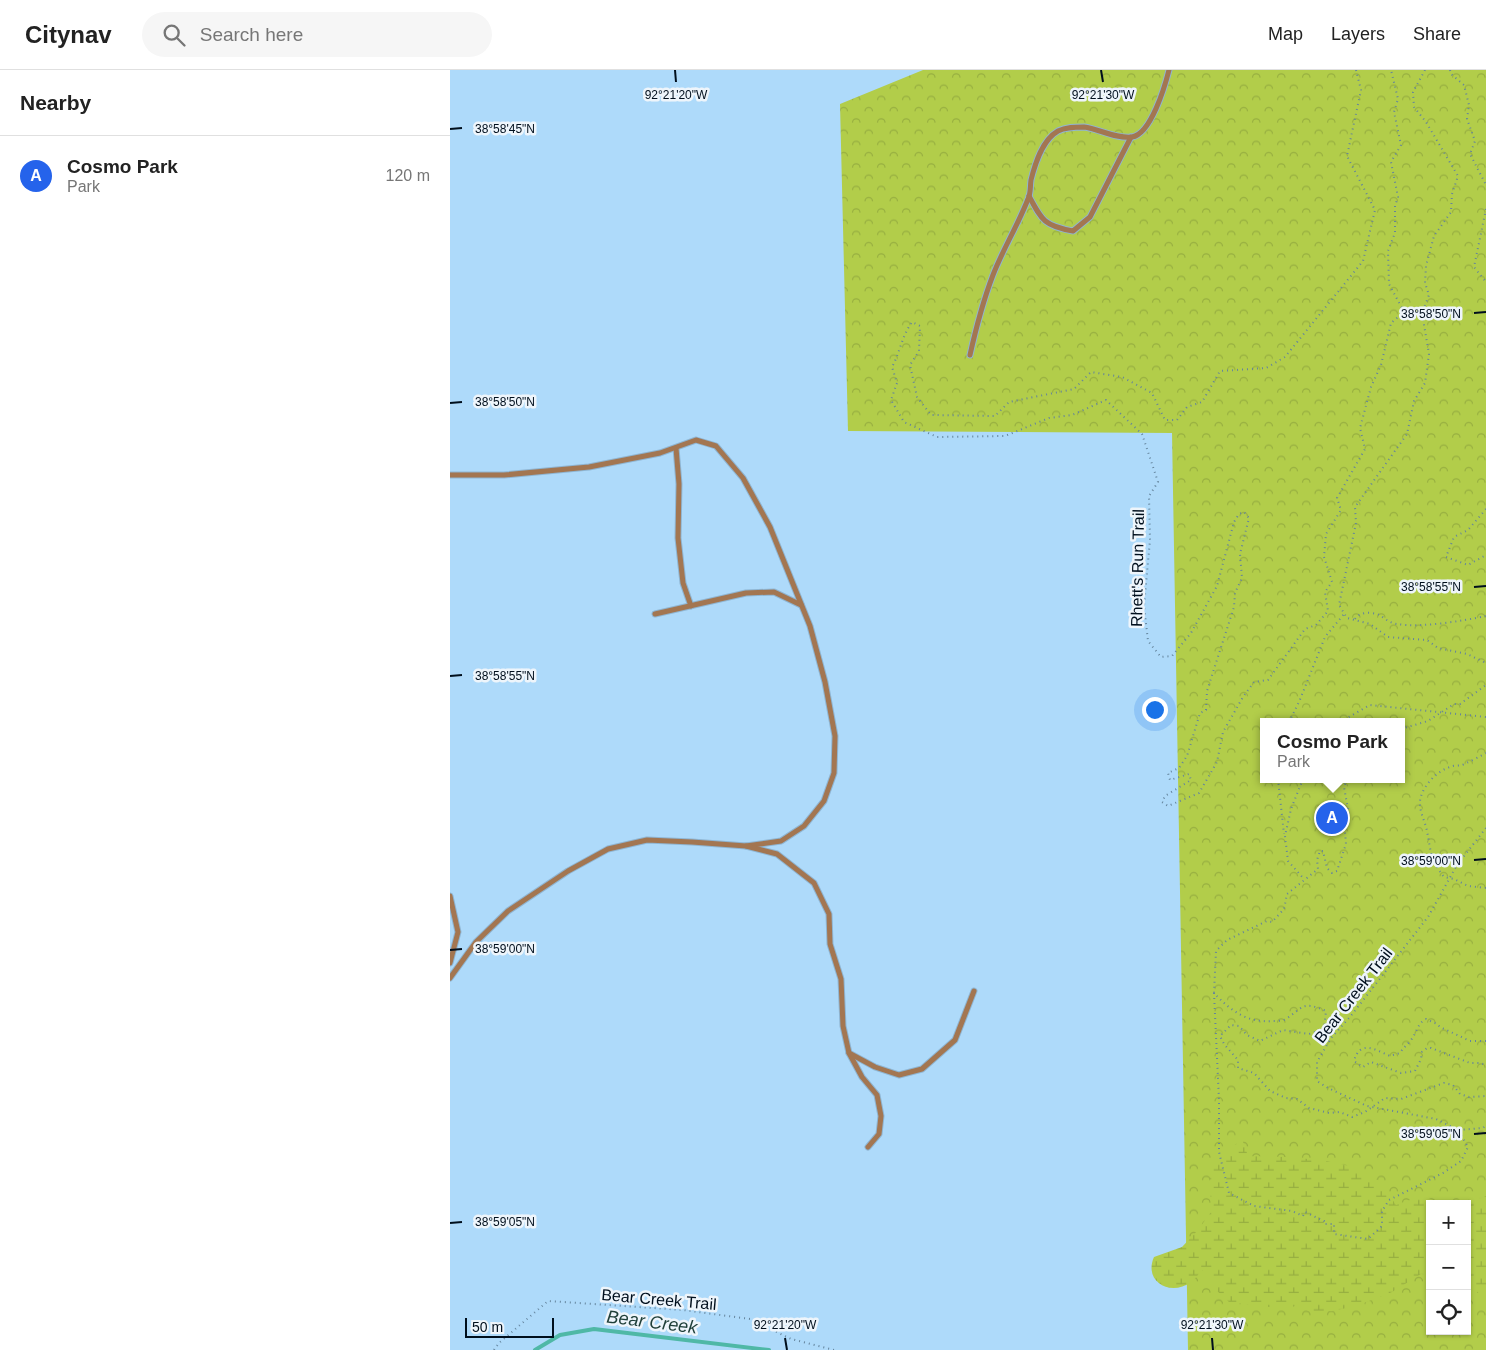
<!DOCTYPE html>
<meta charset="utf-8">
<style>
:root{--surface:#fff;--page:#f6f6f6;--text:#222;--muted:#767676;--line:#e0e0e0;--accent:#2563eb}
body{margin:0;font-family:Arial,sans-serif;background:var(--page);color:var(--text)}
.controls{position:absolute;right:15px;bottom:15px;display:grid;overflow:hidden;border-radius:0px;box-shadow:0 1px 4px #0004}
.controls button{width:45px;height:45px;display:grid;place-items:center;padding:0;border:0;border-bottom:1px solid var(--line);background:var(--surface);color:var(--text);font:25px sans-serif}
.scale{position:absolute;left:15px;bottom:12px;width:89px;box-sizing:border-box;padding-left:5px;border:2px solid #000f1d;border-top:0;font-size:14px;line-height:18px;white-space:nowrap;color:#000f1d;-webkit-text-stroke:4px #eef5fb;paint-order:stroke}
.you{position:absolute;left:704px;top:639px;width:18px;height:18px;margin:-12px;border:4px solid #fff;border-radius:50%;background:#1a73e8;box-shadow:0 0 0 8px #1a73e833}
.badge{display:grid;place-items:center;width:32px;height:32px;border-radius:50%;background:var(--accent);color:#fff;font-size:16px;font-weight:700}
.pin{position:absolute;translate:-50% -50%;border:2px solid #fff;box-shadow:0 1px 5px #0006}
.popup{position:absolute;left:810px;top:648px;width:145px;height:65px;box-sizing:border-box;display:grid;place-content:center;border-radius:0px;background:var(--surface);filter:drop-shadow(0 1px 4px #0005);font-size:16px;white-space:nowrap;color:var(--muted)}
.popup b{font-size:19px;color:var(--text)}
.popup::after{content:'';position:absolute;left:50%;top:100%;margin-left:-10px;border:10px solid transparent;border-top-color:var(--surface)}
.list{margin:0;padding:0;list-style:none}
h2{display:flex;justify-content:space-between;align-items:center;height:65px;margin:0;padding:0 20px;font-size:21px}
h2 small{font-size:16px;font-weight:400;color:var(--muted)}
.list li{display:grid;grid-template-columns:32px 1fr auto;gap:15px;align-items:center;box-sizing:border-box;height:80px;padding:0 20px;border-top:1px solid var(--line)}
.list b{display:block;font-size:19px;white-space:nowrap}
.list p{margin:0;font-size:16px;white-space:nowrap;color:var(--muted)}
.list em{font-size:16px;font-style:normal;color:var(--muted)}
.icon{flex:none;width:28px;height:28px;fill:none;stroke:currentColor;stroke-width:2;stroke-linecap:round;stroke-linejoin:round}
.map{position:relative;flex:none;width:1036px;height:1280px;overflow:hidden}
header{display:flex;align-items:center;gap:30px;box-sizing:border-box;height:70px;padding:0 25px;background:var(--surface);border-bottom:1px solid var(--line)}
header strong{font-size:24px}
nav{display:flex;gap:28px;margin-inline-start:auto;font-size:18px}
.search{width:350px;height:45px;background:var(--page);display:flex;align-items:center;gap:12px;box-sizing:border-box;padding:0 18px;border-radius:28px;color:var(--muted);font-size:19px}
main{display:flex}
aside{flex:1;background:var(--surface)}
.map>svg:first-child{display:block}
.forest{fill:url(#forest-crowns);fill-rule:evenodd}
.wetland{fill:url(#wetland-marsh)}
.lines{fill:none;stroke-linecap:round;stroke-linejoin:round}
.stream{stroke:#4fb8a6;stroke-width:4}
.service-casing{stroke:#8fb5d2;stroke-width:7}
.path{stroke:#64849c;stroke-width:2;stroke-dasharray:1 4;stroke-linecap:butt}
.service{stroke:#a37651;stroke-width:5}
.ticks{fill:none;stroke:#000f1d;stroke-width:2}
.labels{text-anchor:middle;stroke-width:5;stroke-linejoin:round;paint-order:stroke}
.street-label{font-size:16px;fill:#000f1d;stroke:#eef5fb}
.water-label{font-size:18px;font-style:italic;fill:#1f3f39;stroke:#eef5fb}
.ticks-label{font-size:12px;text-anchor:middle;fill:#000f1d;stroke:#eef5fb;stroke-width:5;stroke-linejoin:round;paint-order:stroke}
</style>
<header>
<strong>Citynav</strong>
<div class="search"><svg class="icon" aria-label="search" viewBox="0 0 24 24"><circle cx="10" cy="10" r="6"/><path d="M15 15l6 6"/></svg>Search here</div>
<nav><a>Map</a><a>Layers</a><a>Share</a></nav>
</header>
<main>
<aside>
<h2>Nearby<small></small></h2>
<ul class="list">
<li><span class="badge">A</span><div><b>Cosmo Park</b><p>Park</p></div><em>120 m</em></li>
</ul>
</aside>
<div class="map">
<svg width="1036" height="1280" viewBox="0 0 1036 1280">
<defs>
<pattern id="forest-crowns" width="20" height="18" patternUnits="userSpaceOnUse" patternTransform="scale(1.25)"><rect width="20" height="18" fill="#b2cd4a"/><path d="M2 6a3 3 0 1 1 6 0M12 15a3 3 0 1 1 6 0" fill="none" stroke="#97af40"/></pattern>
<pattern id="wetland-marsh" width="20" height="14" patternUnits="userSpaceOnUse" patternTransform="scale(1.25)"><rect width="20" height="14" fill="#b2cd4a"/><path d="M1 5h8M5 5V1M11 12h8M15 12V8" fill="none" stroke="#97af40"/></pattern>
</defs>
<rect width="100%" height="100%" fill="#aedafa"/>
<path class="forest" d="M473,0H1036V1280H738L722,363L398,361L390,34ZM813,652H951V709H813ZM980,1134H1017V1261H980Z"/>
<path class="wetland" d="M792,1069L798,1086C833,1087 906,1087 931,1113C937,1119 941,1128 946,1135L971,1126L987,1131L1032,1128L1036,1126V1225L1017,1218V1134H980V1205L971,1204L942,1222L906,1236L882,1241H859L845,1236L836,1239L779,1232L765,1219L761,1206L752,1200C749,1203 745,1210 741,1212C721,1227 693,1212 704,1187L732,1177L748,1160L761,1142L760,1102L771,1086Z"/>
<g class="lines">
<path class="stream" d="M85,1280L110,1265L144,1259L319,1280"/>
<defs>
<g id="service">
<path d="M579,126C592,151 595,156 623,161L640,147L681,67"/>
<path d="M520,285C526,258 533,231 543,205C553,179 568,155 578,129C581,123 580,117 581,110C585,94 592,70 608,61C616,57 625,57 634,57C649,59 666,69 682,67C701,64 715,16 719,0"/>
<path d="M226,378L229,414L228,468L233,513L241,536"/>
<path d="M0,405H54L139,397L210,383L246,370L266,376L293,408L320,457L360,556L375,612L385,666L384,703L374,731L354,756L331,771L296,776"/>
<path d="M205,544L296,523L324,522L351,535"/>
<path d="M0,826L8,862L0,893"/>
<path d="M0,908L26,872L58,841L118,801L158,779L197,770L242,772L296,776L327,784L364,813L379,844L380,874L391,909L393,956L399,983L412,1007L427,1025L431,1046L429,1064L418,1077"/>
<path d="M399,983L425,997L449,1005L472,999L505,970L524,921"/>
</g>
</defs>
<use href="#service" class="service-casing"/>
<g class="path">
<path d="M906,0L911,20L897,86L925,140L913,191L835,287L816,298L770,301L752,332L737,337L727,350H715L702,323L672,307L641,302L624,319L559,332L545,346L481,345L467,327L460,295L469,281L470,256L462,252C452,266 450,282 442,297L447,313L441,330L454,352L487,367L555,366L599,348L622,345L656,330L692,364L708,412L699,426L700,470L694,536L698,571L711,587L722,586L741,563L767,516L784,452L789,444L794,442L799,448L790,484L792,508L785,523L784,537L757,621L756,640L750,643L737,686L729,698L718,703L720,710L739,704L741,710L715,726L712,732L718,736L749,723L767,692L773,662L793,627L804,612L818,610L855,559L866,555L878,541L875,522L882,512L874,487L876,464L891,440L887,428L915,379L910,358L921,317L931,295L941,253L954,242L939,214L938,181L945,163V136L948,127L941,92L951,75L944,42L948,29L941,0"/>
<path d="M975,0L963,22L964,37L976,52L1008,106L1002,124L1001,142L984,166L976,196L975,213L979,225L972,243L979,284L975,313L964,331L957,364L905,437L906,453L889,535L897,548L920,554L938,567L977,570L988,578L1017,584L1036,593"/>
<path d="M1000,0L1001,4L1014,15L1019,35L1017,49L1025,71L1020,84L1036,115"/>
<path d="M1036,139L1024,197L1036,212"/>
<path d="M1036,439L1018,460L1004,467L996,487L1018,495L1036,485"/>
<path d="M905,549C911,541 921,542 930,545C935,549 940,553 947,554C971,558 1012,551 1036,546"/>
<path d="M839,652L849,632L875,567L894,544"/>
<path d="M890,652L920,635L1036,647"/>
<path d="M951,659L978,651L1004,634H1010L1036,615"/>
<path d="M1036,683C1033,685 1015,694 1012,695C1008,696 1004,695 1000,697C987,701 972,716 970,731C969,741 975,751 977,761C981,782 980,789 994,807L1004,809L1018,816L1036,818"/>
<path d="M828,709L834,764"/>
<path d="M853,709L841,739L835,766L838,791L854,809"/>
<path d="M897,709L894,717L899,745L895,762L896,774L887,801L882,803L877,798L873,781H870L867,790L868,799L837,824L834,839L822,852L817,851L777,870L766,881L764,923C781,941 797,953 823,951C826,951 831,951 834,950C854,938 851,930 876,941L874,959L859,964L833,960L810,971L797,965L789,956L781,955L770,966L774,974L788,990V998L804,1003L820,1021L836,1028L847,1029L859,1038L879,1043L890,1042L902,1047L915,1042L935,1028L951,1029L994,1013L1003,1015L1010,1024L1019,1027L1036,1026"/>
<path d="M1036,758L1007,795L978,847L900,947L881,968L867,992V1011L878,1018L917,1036L986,1049L1008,1060L1033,1058L1036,1055"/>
<path d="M764,923L769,1030V1082L779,1123L804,1136L842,1141L853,1146L855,1142L874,1151V1154H884V1164L918,1169L932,1156V1141L939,1130L993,1103L1011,1091L1018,1077L1008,1060"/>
<path d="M1036,971H1020L990,957L987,954L976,949C967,954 967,962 961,970C957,975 953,978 950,983L940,986C926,980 910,969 904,991L913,997L921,992L951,1003L965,1001L971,989L972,982L977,978H981L1020,993H1030L1036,995"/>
<path d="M44,1280L49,1273L98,1231L233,1240L300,1249L341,1269L384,1280"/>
</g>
<use href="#service" class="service"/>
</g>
<path class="ticks" d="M225,0L226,12M651,0L653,12M0,59L12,58M1024,243L1036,242M0,333L12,332M1024,517L1036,516M0,606L12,605M1024,790L1036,789M0,880L12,879M1024,1064L1036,1063M0,1153L12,1152M335,1268L337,1280M762,1268L763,1280"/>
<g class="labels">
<g class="street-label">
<text transform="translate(687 498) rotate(-89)" y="6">Rhett's Run Trail</text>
<text transform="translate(903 925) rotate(-52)" y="6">Bear Creek Trail</text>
<text transform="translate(209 1229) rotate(5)" y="6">Bear Creek Trail</text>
</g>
<g class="water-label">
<text transform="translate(202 1252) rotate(7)" y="6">Bear Creek</text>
</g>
</g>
<g class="ticks-label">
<text x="226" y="29">92°21'20"W</text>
<text x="653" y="29">92°21'30"W</text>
<text x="55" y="63">38°58'45"N</text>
<text x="981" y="248">38°58'50"N</text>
<text x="55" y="336">38°58'50"N</text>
<text x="981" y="521">38°58'55"N</text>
<text x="55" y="610">38°58'55"N</text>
<text x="981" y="795">38°59'00"N</text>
<text x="55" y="883">38°59'00"N</text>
<text x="981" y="1068">38°59'05"N</text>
<text x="55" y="1156">38°59'05"N</text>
<text x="335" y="1259">92°21'20"W</text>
<text x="762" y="1259">92°21'30"W</text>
</g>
</svg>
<div class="controls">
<button>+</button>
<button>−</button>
<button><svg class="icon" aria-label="locate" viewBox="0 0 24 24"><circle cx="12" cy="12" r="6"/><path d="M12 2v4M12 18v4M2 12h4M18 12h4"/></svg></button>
</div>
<div class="scale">50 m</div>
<div class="you"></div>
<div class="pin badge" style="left:882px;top:748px">A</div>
<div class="popup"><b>Cosmo Park</b>Park</div>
</div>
</main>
